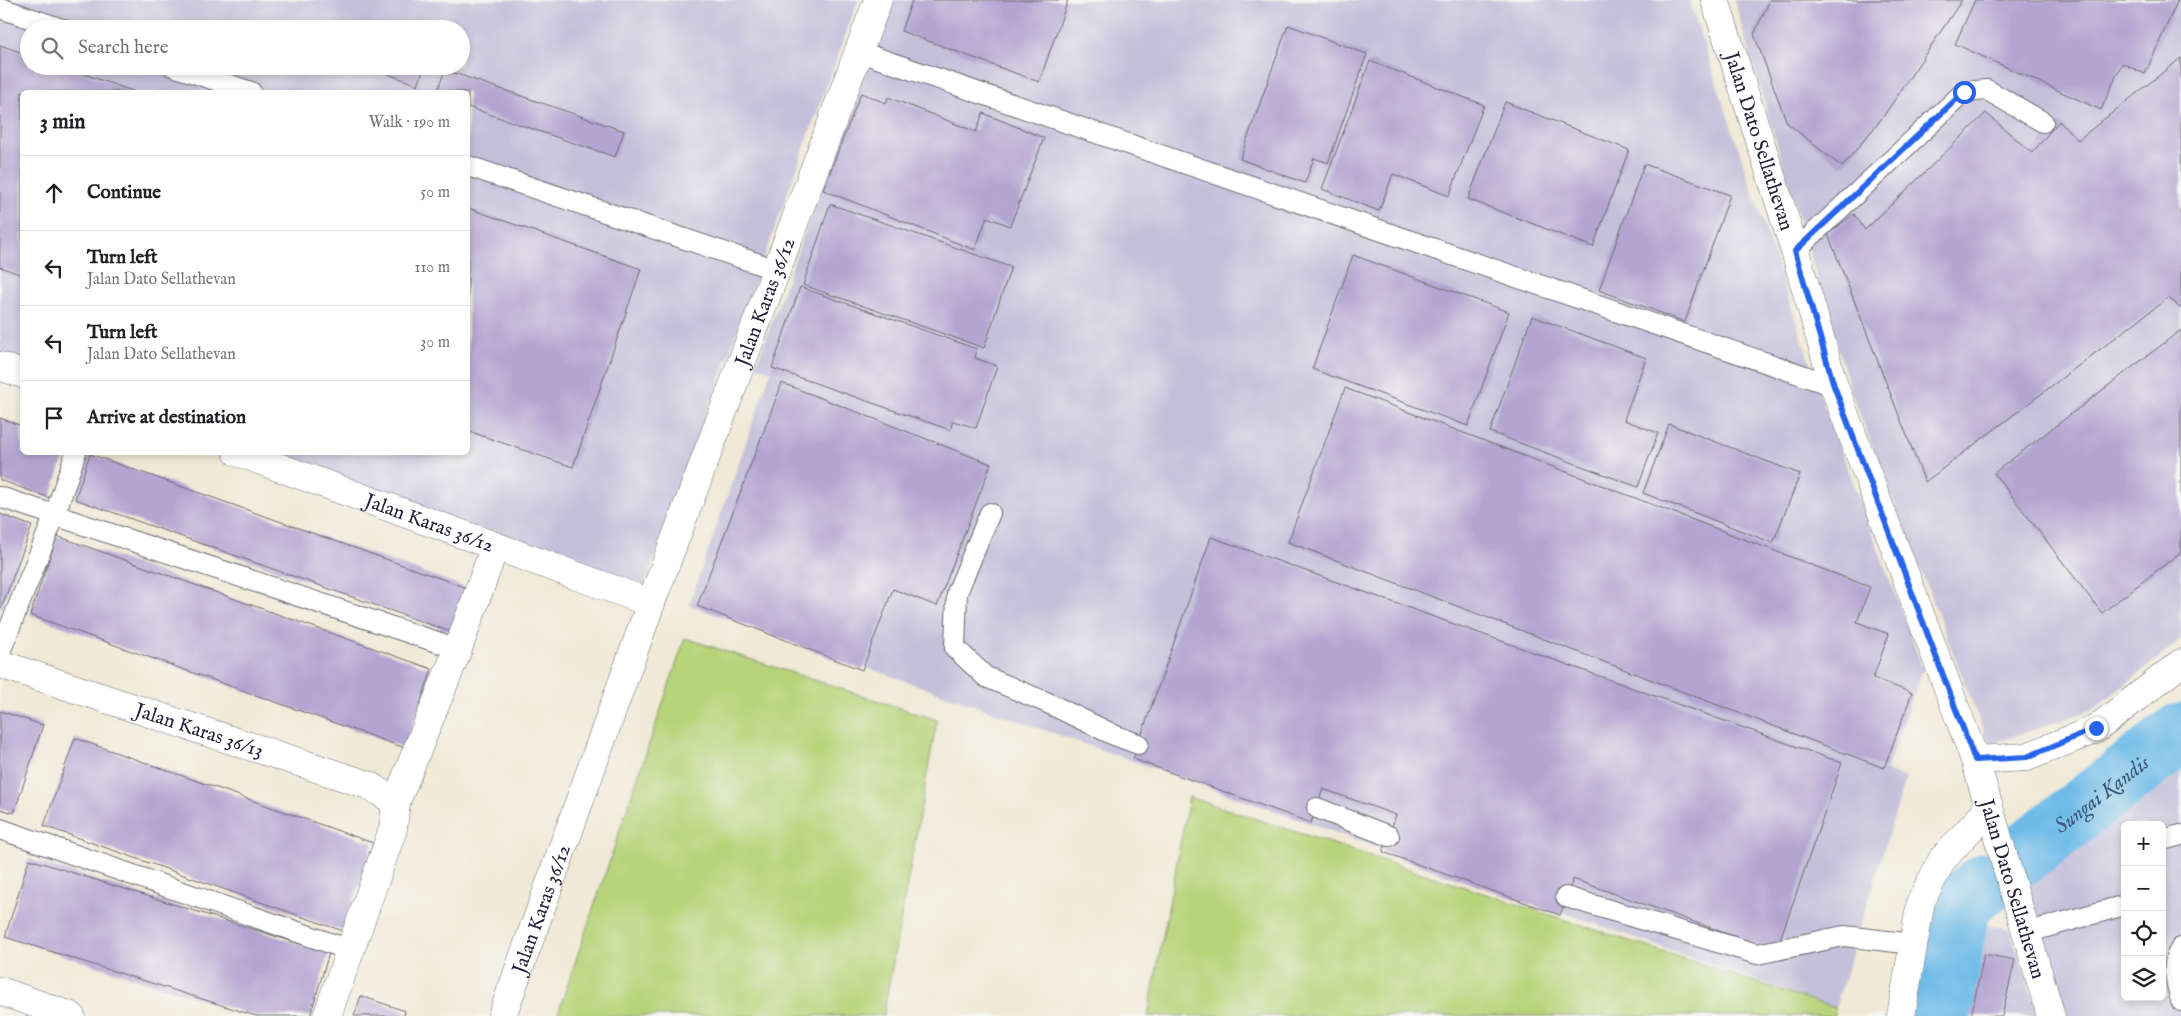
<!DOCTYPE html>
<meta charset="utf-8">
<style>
:root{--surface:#fff;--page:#f2f2f2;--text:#202124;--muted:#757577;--line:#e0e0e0}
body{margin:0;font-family:"IM FELL English",serif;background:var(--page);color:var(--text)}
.controls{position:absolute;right:15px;bottom:15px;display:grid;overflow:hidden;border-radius:8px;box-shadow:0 2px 8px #0003}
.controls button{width:45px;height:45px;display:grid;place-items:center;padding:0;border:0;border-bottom:1px solid var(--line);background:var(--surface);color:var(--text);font:25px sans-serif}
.stop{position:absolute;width:15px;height:15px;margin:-11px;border:4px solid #2563eb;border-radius:50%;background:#fff}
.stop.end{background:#2563eb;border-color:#fff;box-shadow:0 1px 5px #0008}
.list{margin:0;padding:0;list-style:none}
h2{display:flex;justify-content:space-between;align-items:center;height:65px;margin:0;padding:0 20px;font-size:21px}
h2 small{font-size:16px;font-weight:400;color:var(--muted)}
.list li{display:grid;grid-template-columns:32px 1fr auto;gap:15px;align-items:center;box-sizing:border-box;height:75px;padding:0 20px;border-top:1px solid var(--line)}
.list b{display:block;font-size:19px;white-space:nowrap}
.list p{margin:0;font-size:16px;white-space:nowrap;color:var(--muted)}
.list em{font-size:16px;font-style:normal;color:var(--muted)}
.icon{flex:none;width:28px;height:28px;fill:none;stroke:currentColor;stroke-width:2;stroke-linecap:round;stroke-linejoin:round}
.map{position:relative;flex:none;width:2181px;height:1016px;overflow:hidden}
.search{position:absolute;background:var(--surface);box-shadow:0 2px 8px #0003;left:20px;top:20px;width:450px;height:55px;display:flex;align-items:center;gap:12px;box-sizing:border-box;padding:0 18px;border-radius:28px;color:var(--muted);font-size:19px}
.panel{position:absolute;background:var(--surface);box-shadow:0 2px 8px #0003;left:20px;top:90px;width:450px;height:365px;border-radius:8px}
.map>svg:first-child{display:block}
.industrial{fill:#c5c0da;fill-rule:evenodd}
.green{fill:#b8d47a;stroke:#6d7b5a}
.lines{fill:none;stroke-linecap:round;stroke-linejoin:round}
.river{stroke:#6ebbe8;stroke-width:61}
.building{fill:#b3a5d1}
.service-casing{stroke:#6a6871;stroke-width:22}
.minor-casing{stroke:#6a6871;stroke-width:29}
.service{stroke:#fff;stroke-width:20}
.minor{stroke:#fff;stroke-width:28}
.route{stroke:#2563eb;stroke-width:6}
.labels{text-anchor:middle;stroke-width:5;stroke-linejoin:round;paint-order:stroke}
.street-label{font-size:20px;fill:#22223b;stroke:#f6f6f2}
.water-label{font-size:21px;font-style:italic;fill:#3d5878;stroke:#f6f6f2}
</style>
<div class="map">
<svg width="2181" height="1016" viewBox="0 0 2181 1016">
<rect width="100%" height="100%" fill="#f6f6f2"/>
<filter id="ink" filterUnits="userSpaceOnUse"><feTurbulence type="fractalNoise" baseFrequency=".02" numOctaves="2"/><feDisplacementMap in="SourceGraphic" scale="10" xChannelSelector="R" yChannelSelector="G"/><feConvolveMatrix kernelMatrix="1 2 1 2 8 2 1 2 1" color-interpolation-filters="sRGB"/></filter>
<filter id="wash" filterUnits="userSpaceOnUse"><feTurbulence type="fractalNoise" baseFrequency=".0096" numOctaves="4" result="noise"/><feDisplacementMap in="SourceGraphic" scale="20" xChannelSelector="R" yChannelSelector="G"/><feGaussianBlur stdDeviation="1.12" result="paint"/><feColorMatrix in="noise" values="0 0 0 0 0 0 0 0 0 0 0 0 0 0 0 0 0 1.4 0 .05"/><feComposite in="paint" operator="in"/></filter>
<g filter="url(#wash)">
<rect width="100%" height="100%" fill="#f0e9d5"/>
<g class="industrial">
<path d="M0,0H858L644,587L269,453L468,452V92H22V364L0,356ZM29,29H461V66H29Z"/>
<path d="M889,0H1689L1822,399L1923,669L1886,770L1862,762L1906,778L1835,1008L689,605L771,371L756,366Z"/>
<path d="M1734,0H2181V640L2094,709L1989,745L1851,391Z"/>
<path d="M2181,752V1016H2067L2021,874ZM2125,825H2162V997H2125Z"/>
<path d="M1970,922L2010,929L2038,1016H1955Z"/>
</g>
<g class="green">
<path d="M685,638L937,720L883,1016H557Z"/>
<path d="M1189,797L1835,1008L1834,1016H1148Z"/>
</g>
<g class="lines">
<g class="river">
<path id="s1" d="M2022,855L2181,733"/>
<path d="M1941,1016L1960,903L1987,883"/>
</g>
</g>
<g id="blocks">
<g class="building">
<path d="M912,0H1068L1039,82L901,31Z"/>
<path d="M1770,0H1962L1883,117L1842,167L1787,123L1754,34Z"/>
<path d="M1975,0H2178L2145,74L2122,63L2101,110L1955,44Z"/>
<path d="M1288,25L1367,54L1328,163L1314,158L1305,183L1240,159Z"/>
<path d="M0,45L29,55V66H61L135,92H22V275L0,267Z"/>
<path d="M2181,58V309L2169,297L1925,482L1828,234L1854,214L1865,230L1986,113L2032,153L2059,121L2078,140Z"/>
<path d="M1370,61L1484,105L1449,196L1393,174L1379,211L1322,189Z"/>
<path d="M366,66H424L418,85Z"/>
<path d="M445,70L624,131L615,157L468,107V92H437Z"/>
<path d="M861,93L886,103L888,97L976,132L983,113L1044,138L1010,226L987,217L975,250L823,190Z"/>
<path d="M1505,102L1629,150L1593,247L1468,199Z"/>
<path d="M1644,164L1730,195L1685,322L1599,290Z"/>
<path d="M830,204L1011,267L984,348L803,285Z"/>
<path d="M468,208L641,269L573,467L468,431Z"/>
<path d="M1353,255L1509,312L1468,426L1312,369Z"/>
<path d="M800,287L977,349L975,358L997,366L976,428L953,421L950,430L772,368Z"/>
<path d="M1532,316L1646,358L1624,420L1658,433L1638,487L1490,432Z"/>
<path d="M2181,330V552L2102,613L1994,473Z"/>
<path d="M782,383L991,464L937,606L893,589L862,670L697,606Z"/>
<path d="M1345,388L1870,587L1857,622L1889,634L1873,678L1912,693L1884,768L1288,542Z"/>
<path d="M0,418L22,426V452H66L50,498L0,480Z"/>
<path d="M1669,424L1800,474L1773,543L1643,493Z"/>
<path d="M90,454L470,589L454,633L75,499Z"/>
<path d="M0,514L32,526L1,609H0Z"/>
<path d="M57,536L432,669L405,748L30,615Z"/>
<path d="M1211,537L1842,763L1776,951L1573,879L1560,915L1383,852L1396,815L1323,789L1311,823L1133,759Z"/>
<path d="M0,711L43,725L14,813L0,809Z"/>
<path d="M75,738L373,843L343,931L44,826Z"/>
<path d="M29,859L329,953L310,1016H256L5,937Z"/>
<path d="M1984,954L2015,960L2002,1016H1971Z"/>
<path d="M361,996L405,1011L404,1016H354Z"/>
</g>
</g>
</g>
<g filter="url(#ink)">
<use href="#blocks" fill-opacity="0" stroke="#6a6871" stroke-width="1"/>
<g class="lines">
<defs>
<g id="service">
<path d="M0,8L62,29"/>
<path d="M860,52L1834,386"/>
<path d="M173,66L251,92"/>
<path d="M468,166L777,270"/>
<path d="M1795,251L1964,92L1987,90L2043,122"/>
<path d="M0,497L458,649"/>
<path d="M990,513L957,593L955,648L986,677L1048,703L1114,735L1138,744"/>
<path d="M0,652L54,517L76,452"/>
<path d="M1317,808L1389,836"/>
<path d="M0,829L350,950"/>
<path d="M2162,840L2181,835"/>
<path d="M1566,897L1757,954L1844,936L1913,944"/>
<path d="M2026,933L2125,905"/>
<path d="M2181,948C2169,963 2177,983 2181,1001"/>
</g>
<g id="minor">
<path id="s2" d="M1715,0L1795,251L1834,386L1975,760L2051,1016"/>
<path d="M0,366L22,374"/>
<path id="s3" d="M237,452L651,603"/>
<path id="s4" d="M0,664L368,785L396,802"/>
<path d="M1975,760L2027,757L2096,729L2181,663"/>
<path d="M0,991L71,1016"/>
<path d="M327,1016L393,829L396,802L458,649L495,546"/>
<path id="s5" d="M502,1016L651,603L878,0"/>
<path d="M1901,1016L1921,901L1942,860L1989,808"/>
</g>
</defs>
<use href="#service" class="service-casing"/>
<use href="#minor" class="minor-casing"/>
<use href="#service" class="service"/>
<use href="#minor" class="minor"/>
</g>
</g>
<g class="lines" filter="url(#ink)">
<path class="route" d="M1964,92L1795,251L1834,386L1975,760L2027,757L2096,728"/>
</g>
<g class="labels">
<g class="street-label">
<text dy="7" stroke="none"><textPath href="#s2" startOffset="148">Jalan Dato Sellathevan</textPath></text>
<text dy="7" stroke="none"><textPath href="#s5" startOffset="761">Jalan Karas 36/12</textPath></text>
<text dy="7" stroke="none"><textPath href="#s3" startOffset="205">Jalan Karas 36/12</textPath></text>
<text dy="7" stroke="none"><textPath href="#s4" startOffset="210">Jalan Karas 36/13</textPath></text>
<text dy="7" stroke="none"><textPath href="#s2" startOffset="938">Jalan Dato Sellathevan</textPath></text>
<text dy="7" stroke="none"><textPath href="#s5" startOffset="114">Jalan Karas 36/12</textPath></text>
</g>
<g class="water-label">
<text dy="7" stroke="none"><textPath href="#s1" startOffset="100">Sungai Kandis</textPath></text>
</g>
</g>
</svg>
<div class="controls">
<button>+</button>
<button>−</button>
<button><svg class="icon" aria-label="locate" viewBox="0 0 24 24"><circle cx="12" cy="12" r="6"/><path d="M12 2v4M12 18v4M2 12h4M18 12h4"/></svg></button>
<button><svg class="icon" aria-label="layers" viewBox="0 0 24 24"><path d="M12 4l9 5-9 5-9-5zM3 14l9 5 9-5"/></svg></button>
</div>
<div class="stop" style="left:1964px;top:92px"></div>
<div class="stop end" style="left:2096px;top:728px"></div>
<div class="search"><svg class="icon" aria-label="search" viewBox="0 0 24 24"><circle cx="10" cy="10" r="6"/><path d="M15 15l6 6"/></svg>Search here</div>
<section class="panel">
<h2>3 min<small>Walk · 190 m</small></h2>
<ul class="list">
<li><svg class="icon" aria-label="ahead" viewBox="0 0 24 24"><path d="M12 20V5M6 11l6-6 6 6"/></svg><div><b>Continue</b></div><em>50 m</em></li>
<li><svg class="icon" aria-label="left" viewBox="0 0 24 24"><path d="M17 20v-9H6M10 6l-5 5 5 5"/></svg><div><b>Turn left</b><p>Jalan Dato Sellathevan</p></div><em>110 m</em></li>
<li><svg class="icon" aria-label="left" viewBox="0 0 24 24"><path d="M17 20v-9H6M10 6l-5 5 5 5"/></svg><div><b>Turn left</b><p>Jalan Dato Sellathevan</p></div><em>30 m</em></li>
<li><svg class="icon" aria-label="arrive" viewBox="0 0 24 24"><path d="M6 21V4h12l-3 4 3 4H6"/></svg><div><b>Arrive at destination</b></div></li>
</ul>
</section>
</div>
